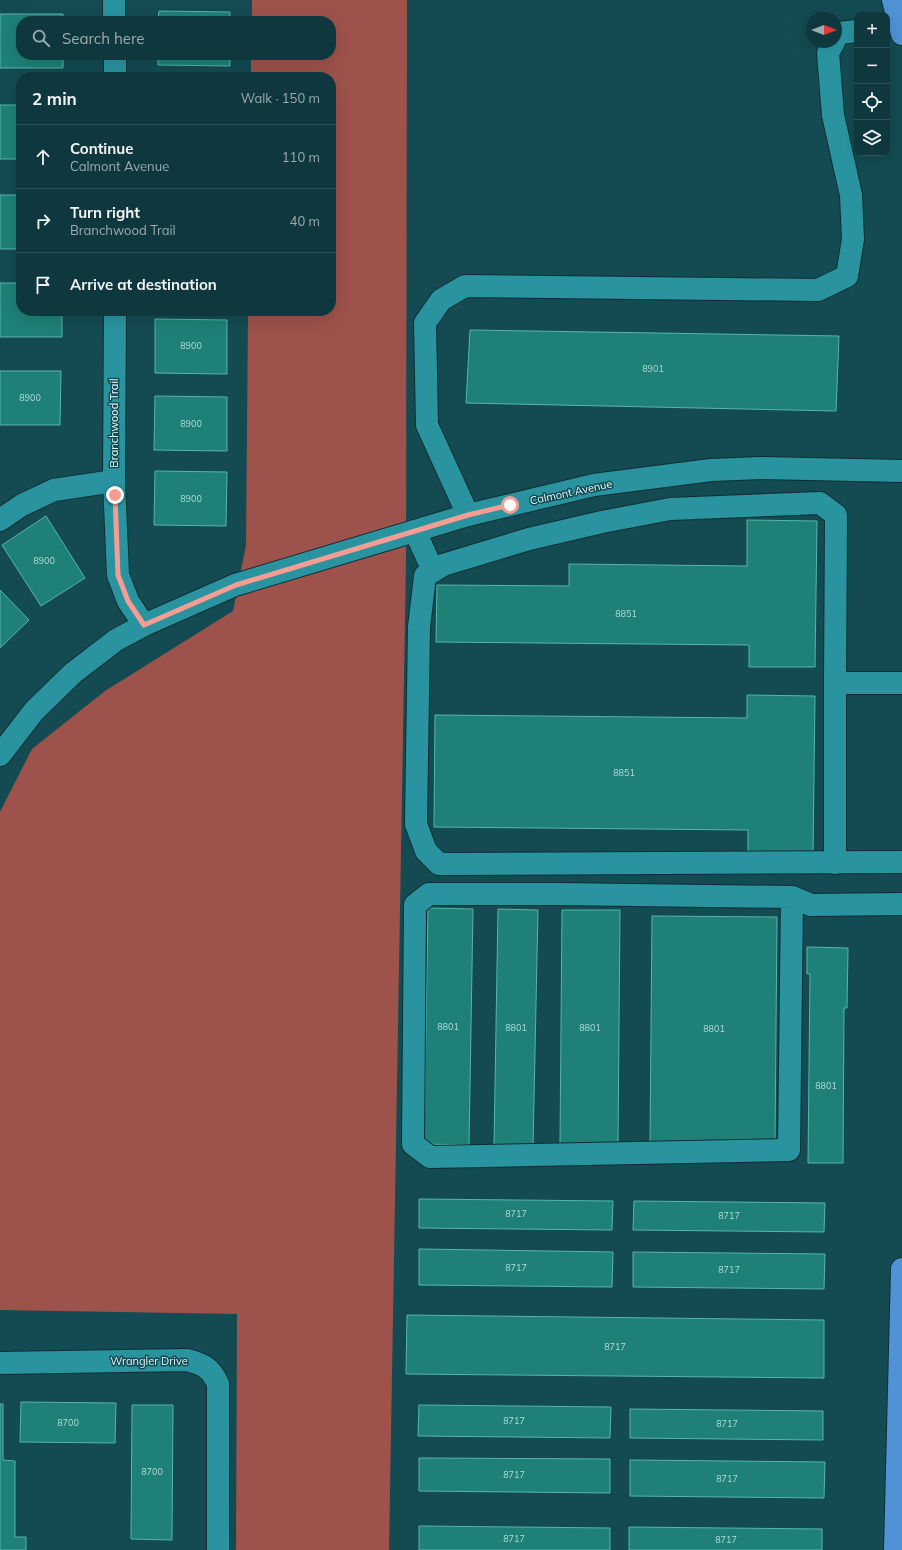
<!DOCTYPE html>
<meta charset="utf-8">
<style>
:root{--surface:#0f383e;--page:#1d4349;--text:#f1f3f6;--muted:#9bacb0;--line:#2f5258}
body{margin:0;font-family:Mulish,sans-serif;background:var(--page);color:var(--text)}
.controls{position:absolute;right:12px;top:12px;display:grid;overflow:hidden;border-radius:8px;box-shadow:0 4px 16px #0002}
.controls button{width:36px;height:36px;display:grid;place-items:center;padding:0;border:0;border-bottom:1px solid var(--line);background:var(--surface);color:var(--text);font:20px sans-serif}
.compass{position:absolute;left:806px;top:12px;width:36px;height:36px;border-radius:50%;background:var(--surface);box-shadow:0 4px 16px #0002;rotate:90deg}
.stop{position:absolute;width:12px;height:12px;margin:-9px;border:3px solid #f59c93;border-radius:50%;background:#fff}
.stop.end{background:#f59c93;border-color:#fff;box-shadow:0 1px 4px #0008}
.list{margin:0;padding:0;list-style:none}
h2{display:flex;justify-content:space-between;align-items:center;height:52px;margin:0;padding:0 16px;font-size:17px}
h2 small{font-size:13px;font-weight:400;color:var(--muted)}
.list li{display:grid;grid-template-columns:26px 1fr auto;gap:12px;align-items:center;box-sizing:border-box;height:64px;padding:0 16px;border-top:1px solid var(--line)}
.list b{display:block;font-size:15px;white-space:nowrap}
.list p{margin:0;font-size:13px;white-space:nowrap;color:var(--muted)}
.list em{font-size:13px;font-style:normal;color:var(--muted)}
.icon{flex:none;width:22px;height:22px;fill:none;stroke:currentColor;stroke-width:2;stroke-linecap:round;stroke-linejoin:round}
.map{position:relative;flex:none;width:902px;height:1550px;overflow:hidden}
.search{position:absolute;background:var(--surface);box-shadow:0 4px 16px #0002;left:16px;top:16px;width:320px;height:44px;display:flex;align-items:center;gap:10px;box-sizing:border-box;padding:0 14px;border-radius:16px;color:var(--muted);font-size:15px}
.panel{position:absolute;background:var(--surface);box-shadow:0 4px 16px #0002;left:16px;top:72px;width:320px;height:244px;border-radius:16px}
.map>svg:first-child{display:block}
.green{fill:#9d524b}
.building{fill:#1e8077;stroke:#54b6ac}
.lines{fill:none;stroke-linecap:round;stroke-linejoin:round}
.minor-casing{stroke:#0f2f32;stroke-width:24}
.major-casing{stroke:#0f2f32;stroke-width:24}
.minor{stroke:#2994a0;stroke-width:22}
.major{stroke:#4f92d5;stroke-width:22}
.route{stroke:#f59c93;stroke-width:5}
.labels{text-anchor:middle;stroke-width:3;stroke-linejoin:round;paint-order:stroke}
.number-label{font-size:9px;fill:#afdbdc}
.street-label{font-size:11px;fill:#dff9fd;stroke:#144b52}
</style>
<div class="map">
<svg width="902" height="1550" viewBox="0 0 902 1550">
<rect width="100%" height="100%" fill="#144b52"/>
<path class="green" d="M252,0H407L406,560L389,1550H236L237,1314L0,1310V812L32,749L105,691L233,611L246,545L248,311H331V77H251V55H331V21H252Z"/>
<g class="building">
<path d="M159,11L230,12V21H158Z"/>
<path d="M0,14H63V21H21V55H63V68H0Z"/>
<path d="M158,55H230V66L158,65Z"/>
<rect x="0" y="105" width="21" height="54"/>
<rect x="0" y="195" width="21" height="54"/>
<path d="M0,283H21V311H62V337H0Z"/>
<path d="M155,319L227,320V374L155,373Z"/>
<path d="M470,330L839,336L836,411L466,403Z"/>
<path d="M0,371H61L60,425H0Z"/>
<path d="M155,396L227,397V451L154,450Z"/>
<path d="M155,471L227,472L226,526L154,525Z"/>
<path d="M46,516L85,578L41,606L2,545Z"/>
<path d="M747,520L817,521L815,667H749V645L436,642L437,585L569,586V564L747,566Z"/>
<path d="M0,590L29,620L0,648Z"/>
<path d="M747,695L815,696L813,855H748V830L434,827L435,715L747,718Z"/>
<path d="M428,908L473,909L469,1145L424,1144Z"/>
<path d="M498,909L538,910L533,1147L494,1146Z"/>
<path d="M562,910H620L618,1145H560Z"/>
<path d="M652,916L777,917L775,1142L680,1141V1149L650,1142Z"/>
<path d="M807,947L848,948L847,1008H844L843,1163H808L810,974H807Z"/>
<path d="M419,1199L613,1201L612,1230L419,1228Z"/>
<path d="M634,1201L825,1203L824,1232L633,1230Z"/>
<path d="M419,1249L613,1252L612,1287L419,1285Z"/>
<path d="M633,1252L825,1254L824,1289L633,1287Z"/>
<path d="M407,1315L824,1320V1378L406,1374Z"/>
<path d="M21,1402L116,1403L115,1443L20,1442Z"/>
<path d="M0,1404H3V1460L15,1461V1537H26V1550H0Z"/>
<path d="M132,1405H173L172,1540L131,1539Z"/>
<path d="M419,1405L611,1407L610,1438L418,1436Z"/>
<path d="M630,1409L823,1411V1440L630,1438Z"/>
<path d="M419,1458L610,1459V1493L419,1491Z"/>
<path d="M630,1460L825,1462L824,1498L630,1496Z"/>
<path d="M419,1526L610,1528V1550H419Z"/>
<path d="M629,1527L822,1529V1550H629Z"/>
</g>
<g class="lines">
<defs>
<g id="minor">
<path d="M114,0V21"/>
<path d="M836,38L839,33L857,31"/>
<path d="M115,55V77"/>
<path d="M115,311L114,481L118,575L128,601L144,625"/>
<path d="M468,515L427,425L425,323L441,300L465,286L818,290L847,276L853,239L851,195L833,115L828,53L834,42"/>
<path d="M0,520L22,505L54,490L114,481"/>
<path d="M415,531L433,571"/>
<path d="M835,683V863"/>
<path d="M902,683H835L836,515L820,503L670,509L602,522L529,539L443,565L425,576L419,627L416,824L426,851L439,864L902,862"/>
<path d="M0,755L34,711L73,673L116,640L144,625L235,585L468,515L594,485L711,470L761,468L902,471"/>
<path d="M792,897L789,1150L430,1157L413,1144L415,905L429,894H558L792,897L811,905L902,904"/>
<path d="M0,1363L187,1360C203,1364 211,1368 218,1384V1550"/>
</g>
<g id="major">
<path d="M893,0L902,34"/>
<path d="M895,1550L902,1269"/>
</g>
</defs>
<use href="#minor" class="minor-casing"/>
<use href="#major" class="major-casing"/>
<use href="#minor" class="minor"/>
<use href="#major" class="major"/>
</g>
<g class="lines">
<path class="route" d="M115,495L118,575L128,601L144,625L236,585L468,515L510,505"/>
</g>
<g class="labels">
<g class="number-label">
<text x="191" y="349">8900</text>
<text x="653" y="372">8901</text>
<text x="30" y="401">8900</text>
<text x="191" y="427">8900</text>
<text x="191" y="502">8900</text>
<text x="44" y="564">8900</text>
<text x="626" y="617">8851</text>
<text x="624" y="776">8851</text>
<text x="448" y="1030">8801</text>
<text x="516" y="1031">8801</text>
<text x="590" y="1031">8801</text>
<text x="714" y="1032">8801</text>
<text x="826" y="1089">8801</text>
<text x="516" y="1217">8717</text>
<text x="729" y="1219">8717</text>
<text x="516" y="1271">8717</text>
<text x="729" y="1273">8717</text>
<text x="615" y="1350">8717</text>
<text x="514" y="1424">8717</text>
<text x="68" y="1426">8700</text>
<text x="727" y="1427">8717</text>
<text x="152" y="1475">8700</text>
<text x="514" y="1478">8717</text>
<text x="727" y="1482">8717</text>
<text x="514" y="1542">8717</text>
<text x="726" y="1543">8717</text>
</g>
<g class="street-label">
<text transform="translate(114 423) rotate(-90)" y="4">Branchwood Trail</text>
<text transform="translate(571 492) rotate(-12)" y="4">Calmont Avenue</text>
<text x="149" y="1365">Wrangler Drive</text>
</g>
</g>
</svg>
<div class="controls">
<button>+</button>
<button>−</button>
<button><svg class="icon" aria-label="locate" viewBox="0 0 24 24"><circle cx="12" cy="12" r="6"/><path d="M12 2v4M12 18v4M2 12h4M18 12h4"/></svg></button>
<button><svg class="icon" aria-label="layers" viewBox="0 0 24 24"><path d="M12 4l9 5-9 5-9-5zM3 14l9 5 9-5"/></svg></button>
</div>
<svg class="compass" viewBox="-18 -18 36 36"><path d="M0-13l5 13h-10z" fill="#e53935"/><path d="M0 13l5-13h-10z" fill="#9bacb0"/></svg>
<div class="stop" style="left:510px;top:505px"></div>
<div class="stop end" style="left:115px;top:495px"></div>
<div class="search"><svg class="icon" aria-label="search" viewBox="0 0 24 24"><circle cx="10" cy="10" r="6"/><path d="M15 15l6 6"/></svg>Search here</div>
<section class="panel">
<h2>2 min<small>Walk · 150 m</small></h2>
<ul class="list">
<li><svg class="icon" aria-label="ahead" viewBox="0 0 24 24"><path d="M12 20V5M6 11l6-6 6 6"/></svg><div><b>Continue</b><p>Calmont Avenue</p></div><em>110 m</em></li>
<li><svg class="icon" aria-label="right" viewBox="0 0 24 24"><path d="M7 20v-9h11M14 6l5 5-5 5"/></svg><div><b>Turn right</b><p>Branchwood Trail</p></div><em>40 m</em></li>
<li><svg class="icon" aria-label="arrive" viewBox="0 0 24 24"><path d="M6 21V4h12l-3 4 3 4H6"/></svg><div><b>Arrive at destination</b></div></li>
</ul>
</section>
</div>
